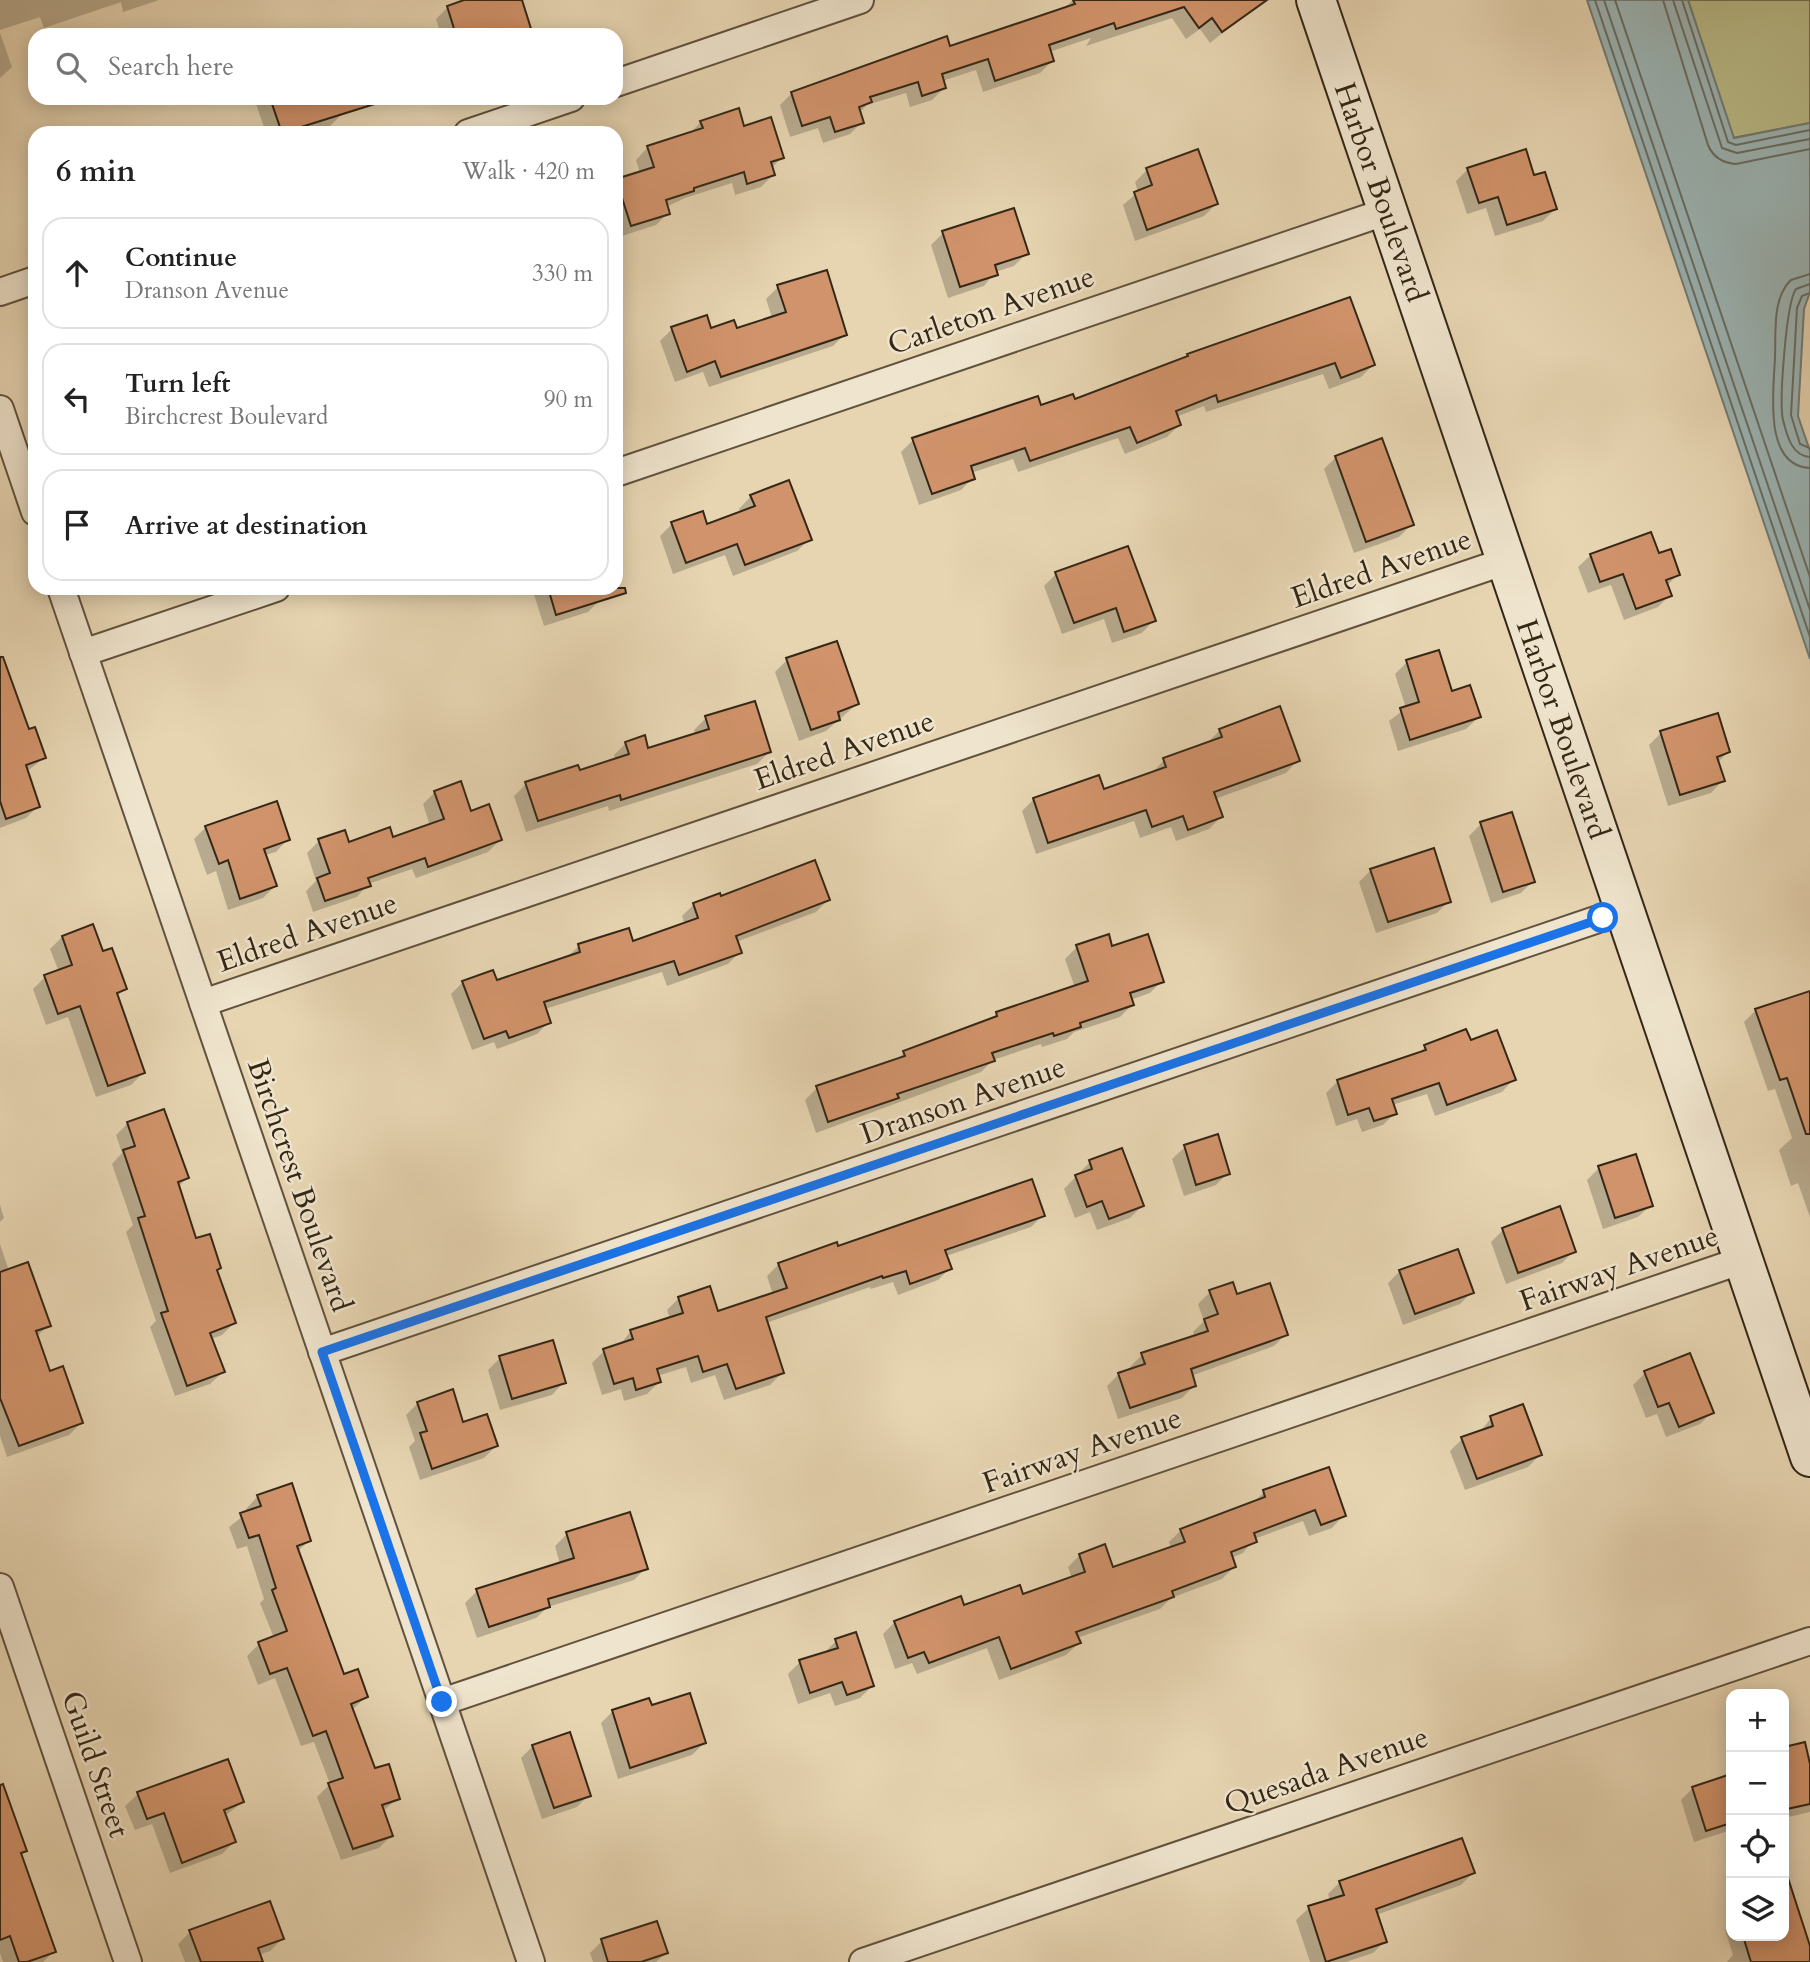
<!DOCTYPE html>
<meta charset="utf-8">
<style>
:root{--surface:#fff;--page:#f6f6f6;--text:#222;--muted:#767676;--line:#e0e0e0}
body{margin:0;font-family:Cardo,serif;background:var(--page);color:var(--text)}
.controls{position:absolute;right:21px;bottom:21px;display:grid;overflow:hidden;border-radius:14px;box-shadow:0 4px 18px #0003}
.controls button{width:63px;height:63px;display:grid;place-items:center;padding:0;border:0;border-bottom:2px solid var(--line);background:var(--surface);color:var(--text);font:35px sans-serif}
.stop{position:absolute;width:21px;height:21px;margin:-16px;border:5px solid #1a73e8;border-radius:50%;background:#fff}
.stop.end{background:#1a73e8;border-color:#fff;box-shadow:0 2px 7px #0008}
.list{margin:0;padding:0;list-style:none}
h2{display:flex;justify-content:space-between;align-items:center;height:91px;margin:0;padding:0 28px;font-size:30px}
h2 small{font-size:23px;font-weight:400;color:var(--muted)}
.list li{display:grid;grid-template-columns:46px 1fr auto;gap:21px;align-items:center;box-sizing:border-box;height:112px;margin:0 14px 14px;padding:0 14px;border:2px solid var(--line);border-radius:21px}
.list b{display:block;font-size:26px;white-space:nowrap}
.list p{margin:0;font-size:23px;white-space:nowrap;color:var(--muted)}
.list em{font-size:23px;font-style:normal;color:var(--muted)}
.icon{flex:none;width:38px;height:38px;fill:none;stroke:currentColor;stroke-width:2;stroke-linecap:round;stroke-linejoin:round}
.map{position:relative;flex:none;width:1810px;height:1962px;overflow:hidden}
.search{position:absolute;background:var(--surface);box-shadow:0 4px 18px #0003;left:28px;top:28px;width:595px;height:77px;display:flex;align-items:center;gap:18px;box-sizing:border-box;padding:0 24px;border-radius:21px;color:var(--muted);font-size:26px}
.panel{position:absolute;background:var(--surface);box-shadow:0 4px 18px #0003;left:28px;top:126px;width:595px;height:469px;border-radius:21px}
.map>svg:first-child{display:block}
.green{fill:#b9bc89;stroke:#767250;stroke-width:2}
.water{fill:#9cb6b7;stroke:#727d77;stroke-width:2}
.shadow{fill:#0003}
.lines{fill:none;stroke-linecap:round;stroke-linejoin:round}
.shore{stroke:#686e66;stroke-width:2}
.building{fill:#d1936b;stroke:#342716;stroke-width:2}
.street-casing{stroke:#61523d;stroke-width:30}
.secondary-casing{stroke:#342716;stroke-width:42}
.street{stroke:#efe4cd;stroke-width:26}
.secondary{stroke:#efe4cd;stroke-width:38}
.route{stroke:#1a73e8;stroke-width:9}
.labels{text-anchor:middle;stroke-width:5;stroke-linejoin:round;paint-order:stroke}
.street-label{font-size:30px;fill:#342716;stroke:#efe4cd}
</style>
<div class="map">
<svg width="1810" height="1962" viewBox="0 0 1810 1962">
<rect width="100%" height="100%" fill="#e7d5b2"/>
<filter id="stains"><feTurbulence type="fractalNoise" baseFrequency=".00286" numOctaves="4"/><feColorMatrix values="0 0 0 0 .2 0 0 0 0 .09 0 0 0 0 .02 0 0 0 .5 -.17"/></filter>
<radialGradient id="worn" r=".72"><stop offset=".6" stop-color="#630" stop-opacity="0"/><stop offset="1" stop-color="#630" stop-opacity=".3"/></radialGradient>
<path class="green" d="M1688,0H1810V123L1733,138Z"/>
<path class="water" d="M1587,0H1688L1734,138L1810,123V292L1804,309L1798,416L1810,451V659Z"/>
<g class="shadow">
<path d="M0,0H159L123,12L121,2L44,28L40,17L0,30Z"/>
<path d="M469,0H520L527,35H441L436,19L448,7Z"/>
<path d="M1073,0H1244L1251,10L1210,43L1200,29L1186,39L1172,18L1086,46L1091,38L1049,52L1052,61L1040,73L983,92L976,70L942,81L944,88L932,100L910,107L906,93L867,105L859,113L862,122L850,134L823,143L818,128L790,137L780,105L792,93L949,49L1062,10Z"/>
<path d="M0,33L12,67L0,78Z"/>
<path d="M254,98H336L342,114L330,126L309,133H266Z"/>
<path d="M701,122L743,128L782,157L771,169L773,175L761,187L735,195L732,183L685,198L666,207L668,213L656,225L619,237L616,180L640,173L636,160L648,147L690,133Z"/>
<path d="M145,126L147,133H125Z"/>
<path d="M1468,169L1533,177L1555,209L1543,221L1495,236L1486,208L1467,214L1456,181Z"/>
<path d="M1147,170L1216,204L1204,216L1135,241L1123,205L1138,192L1135,182Z"/>
<path d="M943,233L1027,253L1014,266L995,272L984,286L948,298L931,245Z"/>
<path d="M778,287L845,334L833,346L709,387L703,372L675,382L660,341L672,329L735,330L772,318L766,299Z"/>
<path d="M1188,355L1373,365L1361,377L1329,389L1323,374L1206,412L1204,406L1176,417L1179,425L1167,437L1125,454L1118,438L1018,472L1013,459L971,473L973,478L961,490L919,505L901,452L913,440L1040,407L1074,402Z"/>
<path d="M1336,457L1411,525L1399,537L1354,553L1324,469Z"/>
<path d="M751,496L810,539L797,551L733,576L725,555L673,574L660,536L672,524L706,526L741,513L739,509Z"/>
<path d="M1591,555H1658L1678,574L1667,586L1670,595L1658,607L1624,620L1611,585L1588,593L1578,567Z"/>
<path d="M1056,574L1154,620L1142,633L1112,643L1104,619L1062,634L1044,586Z"/>
<path d="M532,588H603L600,600L588,612L544,626Z"/>
<path d="M0,654L28,731L44,758L26,772L38,806L26,818L0,828Z"/>
<path d="M787,660L857,704L826,731L799,741L775,672Z"/>
<path d="M1407,662L1451,693L1479,717L1466,729L1398,751L1389,721L1406,708L1395,674Z"/>
<path d="M706,718L769,752L757,764L609,811L608,806L526,832L514,796L526,784L615,760L614,755L626,743L647,750L696,735L694,730Z"/>
<path d="M1220,730L1298,760L1286,773L1215,799L1221,817L1209,829L1176,841L1171,827L1140,838L1134,821L1036,854L1022,811L1034,799L1103,791L1152,773L1164,760L1208,742Z"/>
<path d="M1661,733L1728,752L1717,763L1723,780L1711,793L1668,806L1649,745Z"/>
<path d="M435,792L470,813L500,840L488,852L416,878L412,869L368,884L357,897L313,912L306,891L316,881L307,853L319,841L348,844L392,840L430,826L423,804Z"/>
<path d="M1481,824L1533,881L1521,893L1491,903L1469,836Z"/>
<path d="M206,827L288,839L276,852L265,855L275,886L263,898L228,910L216,871L207,875L194,839Z"/>
<path d="M1371,870L1449,901L1437,913L1376,933L1359,882Z"/>
<path d="M720,898L828,900L816,912L736,942L740,952L728,964L667,986L662,972L545,1009L549,1022L537,1034L497,1049L494,1042L472,1050L451,994L463,982L495,983L566,958L579,946L632,944L685,925L682,916L694,904Z"/>
<path d="M62,937L102,953L125,988L116,997L143,1073L131,1085L96,1097L68,1017L46,1025L33,989L45,977L59,972L50,949Z"/>
<path d="M1077,947L1111,948L1162,981L1150,993L1130,1000L1132,1005L1120,1017L1074,1032L1067,1039L1042,1047L1041,1044L993,1060L981,1072L816,1133L805,1100L817,1088L895,1061L904,1053L990,1021L997,1014L1075,988L1065,959Z"/>
<path d="M1810,993V1217L1798,1183L1791,1186L1779,1150L1792,1138L1775,1089L1768,1091L1744,1022L1756,1010Z"/>
<path d="M1469,1042L1514,1079L1502,1092L1435,1116L1427,1094L1392,1105L1395,1113L1383,1125L1362,1132L1357,1119L1336,1126L1326,1093L1338,1081L1417,1055L1425,1047Z"/>
<path d="M128,1123L187,1178L178,1187L195,1240L215,1272L234,1323L222,1335L211,1339L223,1372L210,1384L175,1396L150,1327L156,1321L126,1232L133,1225L112,1164L122,1153L116,1135Z"/>
<path d="M1185,1147L1228,1173L1216,1185L1184,1196L1172,1159Z"/>
<path d="M1090,1162L1142,1206L1130,1218L1097,1230L1090,1212L1075,1218L1064,1189Z"/>
<path d="M1599,1168L1651,1205L1638,1217L1603,1229L1587,1180Z"/>
<path d="M0,1205L4,1218L0,1222Z"/>
<path d="M1043,1215L1031,1227L946,1256L950,1268L938,1280L898,1295L893,1282L871,1289L870,1287L766,1323L782,1373L770,1385L724,1400L715,1375L691,1383L686,1367L657,1376L659,1382L647,1394L624,1401L621,1389L602,1395L592,1363L604,1351L619,1346L631,1331L670,1319L667,1310L679,1298L717,1313L773,1295L767,1276L779,1264L837,1248Z"/>
<path d="M1503,1230L1574,1251L1562,1263L1506,1284L1491,1242Z"/>
<path d="M0,1244L9,1271L49,1325L36,1337L49,1374L81,1423L69,1435L7,1457L0,1436Z"/>
<path d="M1400,1271L1472,1292L1460,1304L1403,1325L1388,1283Z"/>
<path d="M1210,1292L1236,1296L1286,1334L1274,1346L1191,1376L1194,1386L1182,1398L1118,1419L1107,1386L1119,1374L1131,1370L1130,1367L1142,1355L1195,1337L1193,1332L1204,1321L1198,1304Z"/>
<path d="M500,1358L564,1382L552,1395L500,1410L488,1370Z"/>
<path d="M1645,1373L1712,1412L1700,1424L1666,1437L1657,1414L1646,1418L1633,1385Z"/>
<path d="M418,1403L462,1424L496,1446L484,1458L420,1480L409,1447L415,1441L406,1415Z"/>
<path d="M1491,1418L1540,1455L1528,1467L1465,1490L1450,1451L1462,1439L1480,1432Z"/>
<path d="M1264,1492L1344,1515L1332,1528L1309,1536L1303,1521L1254,1539L1243,1553L1231,1558L1234,1567L1222,1579L1171,1598L1160,1609L1077,1638L1079,1643L1066,1655L999,1680L987,1648L917,1674L912,1663L895,1669L883,1634L895,1622L1022,1596L1072,1579L1068,1567L1080,1555L1112,1569L1171,1548L1169,1542L1181,1530L1252,1504Z"/>
<path d="M258,1496L309,1541L297,1552L343,1676L366,1697L352,1710L374,1770L398,1798L383,1811L391,1836L379,1848L341,1860L317,1797L330,1784L314,1742L301,1746L275,1678L258,1685L247,1656L259,1644L274,1638L260,1603L264,1599L247,1546L237,1549L229,1527L247,1513L246,1509Z"/>
<path d="M567,1534L646,1568L634,1580L548,1607L536,1618L477,1638L465,1603L477,1591L560,1564L555,1546Z"/>
<path d="M836,1641L872,1686L860,1698L835,1706L830,1693L798,1704L788,1674L800,1662L824,1653Z"/>
<path d="M650,1707L704,1743L692,1755L618,1779L601,1723L613,1711Z"/>
<path d="M1803,1745L1807,1757L1810,1756V1812L1784,1818V1749Z"/>
<path d="M533,1746L589,1795L577,1807L542,1819L521,1758Z"/>
<path d="M227,1761L242,1802L225,1816L234,1842L222,1854L170,1873L152,1824L135,1830L125,1806L138,1794Z"/>
<path d="M1731,1776V1830L1694,1842L1681,1800L1693,1788Z"/>
<path d="M0,1797L25,1850L20,1855L54,1951L43,1962H3L0,1953Z"/>
<path d="M1473,1873L1461,1885L1376,1915L1385,1941L1373,1953L1346,1962H1310L1296,1920L1309,1908L1330,1901L1328,1894L1340,1882Z"/>
<path d="M1731,1924V1936H1784L1787,1945L1810,1951V1962H1727L1733,1955L1725,1930Z"/>
<path d="M190,1932L282,1939L270,1951L259,1955L262,1962H185L178,1944Z"/>
<path d="M602,1941L666,1953L656,1962H593L590,1953Z"/>
</g>
<g class="lines">
<g class="shore">
<path d="M1595,0L1810,637"/>
<path d="M1604,0L1810,610"/>
<path d="M1615,0L1810,577"/>
<path d="M1663,0L1708,145C1713,157 1722,163 1736,164L1810,149"/>
<path d="M1673,0L1722,148L1737,153L1810,139"/>
<path d="M1682,0L1728,142L1736,145L1810,130"/>
<path d="M1810,274L1791,280C1772,298 1776,332 1775,357C1774,388 1762,466 1810,468"/>
<path d="M1810,284L1796,289C1786,303 1779,402 1783,420C1787,436 1792,456 1810,457"/>
<path d="M1810,293L1802,296L1797,308L1791,415L1800,444L1810,448"/>
</g>
</g>
<g class="building">
<path d="M464,0H522L533,35H456L447,6Z"/>
<path d="M1073,0H1267L1222,32L1212,18L1199,28L1184,7L1116,29L1114,23L1049,45L1054,61L995,81L988,59L942,74L946,88L922,96L918,82L870,97L872,102L859,107L864,123L835,132L830,117L802,126L791,92L947,36L950,46L1075,4Z"/>
<path d="M270,98H380L381,102L282,133Z"/>
<path d="M739,108L744,126L771,117L784,158L771,162L775,175L747,184L744,172L694,188V191L666,200L670,214L631,226L616,179L654,167L647,146L703,128L700,121Z"/>
<path d="M1198,149L1218,204L1147,230L1134,192L1152,185L1146,168Z"/>
<path d="M1526,149L1534,175L1545,172L1557,209L1507,225L1498,197L1479,203L1467,168Z"/>
<path d="M1014,208L1029,254L995,265L998,275L960,287L942,231Z"/>
<path d="M827,270L847,335L721,377L715,361L687,372L671,327L707,315L711,328L734,320L737,328L786,312L777,285Z"/>
<path d="M1350,297L1375,365L1341,378L1335,363L1218,402L1216,395L1176,411L1181,425L1137,443L1130,427L1030,461L1025,448L971,466L975,479L932,494L912,438L1038,396L1041,405L1073,394L1075,399L1188,356L1187,354Z"/>
<path d="M1382,438L1414,525L1366,542L1335,456Z"/>
<path d="M789,480L812,540L745,565L737,544L686,563L671,522L703,511L707,524L755,506L750,495Z"/>
<path d="M1651,532L1659,553L1671,549L1680,575L1666,580L1672,596L1636,609L1623,574L1600,582L1590,554Z"/>
<path d="M1128,546L1156,621L1124,632L1116,608L1074,623L1055,572Z"/>
<path d="M548,588H625L626,593L556,615Z"/>
<path d="M837,641L859,704L838,712L840,720L811,730L786,658Z"/>
<path d="M1439,650L1452,691L1470,685L1481,717L1410,740L1400,708L1419,702L1406,660Z"/>
<path d="M0,657H3L29,729L35,727L46,758L26,765L40,807L6,819L0,801Z"/>
<path d="M755,701L771,752L621,800L620,795L538,821L525,782L578,765L580,770L629,754L625,742L645,735L648,748L709,729L705,716Z"/>
<path d="M1280,706L1300,761L1214,792L1223,817L1188,830L1183,816L1152,827L1146,810L1048,843L1033,798L1099,775L1104,789L1166,767L1163,758L1222,737L1219,729Z"/>
<path d="M1718,713L1730,752L1717,757L1725,781L1680,795L1660,731Z"/>
<path d="M461,781L471,811L489,804L502,840L428,867L425,858L368,878L371,886L325,901L317,878L330,873L318,839L345,830L349,842L390,827L393,837L444,819L434,791Z"/>
<path d="M277,801L290,840L264,849L277,886L240,899L228,860L219,864L205,826Z"/>
<path d="M1512,812L1535,882L1503,892L1480,822Z"/>
<path d="M1434,848L1451,902L1388,922L1370,869Z"/>
<path d="M815,860L830,900L736,936L742,953L679,975L674,961L544,1002L551,1023L509,1038L506,1031L484,1039L462,981L493,970L497,980L580,952L578,944L629,928L633,941L698,918L693,903L720,893L721,896Z"/>
<path d="M93,924L103,951L112,948L127,989L117,993L145,1073L108,1086L80,1006L58,1014L44,975L72,965L62,936Z"/>
<path d="M1109,934L1112,946L1148,934L1164,982L1130,993L1134,1005L1080,1023L1081,1027L1054,1036L1053,1033L992,1053L995,1061L897,1094L899,1098L828,1122L816,1086L905,1056L903,1051L997,1016L996,1012L1088,981L1076,945Z"/>
<path d="M1810,991V1134H1806L1787,1078L1780,1080L1755,1009Z"/>
<path d="M1466,1029L1471,1040L1497,1030L1516,1080L1447,1105L1439,1083L1392,1099L1397,1114L1374,1121L1369,1108L1348,1115L1337,1080L1426,1050L1424,1045Z"/>
<path d="M164,1109L189,1178L178,1182L196,1238L210,1234L221,1268L217,1270L236,1323L210,1333L225,1372L187,1386L161,1313L168,1311L138,1218L145,1216L123,1150L135,1146L127,1122Z"/>
<path d="M1218,1134L1230,1174L1196,1185L1184,1145Z"/>
<path d="M1122,1148L1144,1206L1109,1219L1102,1201L1087,1207L1075,1175L1092,1169L1089,1160Z"/>
<path d="M1636,1154L1653,1206L1615,1218L1598,1166Z"/>
<path d="M1032,1179L1045,1216L945,1250L952,1269L910,1284L906,1271L883,1278L882,1276L766,1317L784,1373L736,1389L727,1364L703,1372L698,1356L657,1369L661,1382L636,1390L633,1378L614,1384L603,1349L633,1339L630,1330L683,1313L678,1297L710,1286L718,1311L787,1288L778,1263L837,1242L838,1246Z"/>
<path d="M1560,1206L1576,1252L1518,1273L1502,1228Z"/>
<path d="M1458,1249L1474,1293L1415,1314L1399,1270Z"/>
<path d="M28,1262L51,1326L36,1331L50,1371L63,1366L83,1423L19,1446L0,1398V1272Z"/>
<path d="M1233,1282L1237,1294L1270,1283L1288,1335L1191,1369L1196,1386L1130,1408L1118,1373L1145,1364L1141,1353L1208,1331L1204,1319L1218,1314L1209,1290Z"/>
<path d="M553,1340L566,1383L512,1399L499,1356Z"/>
<path d="M1690,1353L1714,1413L1679,1427L1669,1403L1658,1407L1644,1371Z"/>
<path d="M453,1389L463,1422L487,1414L498,1446L432,1469L420,1433L427,1431L417,1402Z"/>
<path d="M1523,1404L1542,1455L1477,1479L1461,1437L1493,1426L1490,1416Z"/>
<path d="M1329,1467L1346,1516L1321,1525L1315,1510L1254,1533L1257,1542L1231,1552L1236,1567L1172,1591L1174,1597L1076,1632L1081,1643L1011,1669L999,1637L929,1663L924,1652L908,1658L894,1621L961,1596L964,1605L1020,1585L1023,1594L1085,1572L1079,1554L1105,1544L1113,1567L1185,1542L1180,1529L1265,1497L1263,1490Z"/>
<path d="M292,1483L311,1541L297,1546L344,1674L358,1669L368,1697L351,1704L375,1768L389,1764L400,1799L382,1805L393,1836L353,1849L328,1783L343,1778L326,1731L313,1736L287,1668L270,1674L258,1642L287,1631L272,1590L276,1588L259,1535L249,1538L240,1513L261,1506L257,1495Z"/>
<path d="M630,1512L648,1569L548,1599L550,1607L489,1627L476,1589L574,1558L566,1532Z"/>
<path d="M856,1632L874,1686L847,1695L842,1682L810,1693L799,1660L838,1648L835,1639Z"/>
<path d="M690,1693L706,1743L630,1768L612,1710L649,1698L652,1705Z"/>
<path d="M570,1732L591,1796L554,1808L532,1745Z"/>
<path d="M1805,1742L1810,1764V1804L1787,1809L1784,1795V1747Z"/>
<path d="M228,1759L244,1802L224,1810L236,1842L182,1863L164,1813L147,1819L137,1792Z"/>
<path d="M1731,1774V1823L1706,1831L1692,1787Z"/>
<path d="M3,1784L27,1851L21,1853L56,1952L27,1962H19L10,1936L0,1940V1785Z"/>
<path d="M1462,1838L1475,1873L1376,1909L1387,1942L1326,1962L1308,1906L1344,1895L1339,1881Z"/>
<path d="M1788,1878L1810,1946V1962H1751L1743,1936H1784V1879Z"/>
<path d="M270,1901L284,1939L258,1948L263,1962H201L189,1930Z"/>
<path d="M657,1921L668,1953L641,1962H608L601,1939Z"/>
</g>
<g class="lines">
<defs>
<g id="street">
<path d="M616,83L860,0"/>
<path d="M468,133L571,98"/>
<path d="M0,292L35,280"/>
<path d="M0,409L35,512"/>
<path d="M616,473L1388,211"/>
<path d="M61,588L531,1962"/>
<path d="M83,653L276,588"/>
<path d="M203,1003L1506,561"/>
<path d="M322,1352L1625,910"/>
<path d="M0,1587L128,1962"/>
<path d="M442,1702L1743,1260"/>
<path d="M863,1962L1810,1641"/>
</g>
<path id="secondary" d="M1316,0L1810,1457"/>
</defs>
<use href="#street" class="street-casing"/>
<use href="#secondary" class="secondary-casing"/>
<use href="#street" class="street"/>
<use href="#secondary" class="secondary"/>
</g>
<g class="lines">
<path class="route" d="M442,1702L322,1352L1603,918"/>
</g>
<g class="labels">
<g class="street-label">
<text transform="translate(1381 192) rotate(71)" y="10">Harbor Boulevard</text>
<text transform="translate(991 310) rotate(-19)" y="10">Carleton Avenue</text>
<text transform="translate(1381 568) rotate(-19)" y="10">Eldred Avenue</text>
<text transform="translate(1563 729) rotate(71)" y="10">Harbor Boulevard</text>
<text transform="translate(844 750) rotate(-19)" y="10">Eldred Avenue</text>
<text transform="translate(307 932) rotate(-19)" y="10">Eldred Avenue</text>
<text transform="translate(963 1100) rotate(-19)" y="10">Dranson Avenue</text>
<text transform="translate(300 1185) rotate(71)" y="10">Birchcrest Boulevard</text>
<text transform="translate(1619 1268) rotate(-19)" y="10">Fairway Avenue</text>
<text transform="translate(1082 1450) rotate(-19)" y="10">Fairway Avenue</text>
<text transform="translate(96 1764) rotate(71)" y="10">Guild Street</text>
<text transform="translate(1326 1770) rotate(-19)" y="10">Quesada Avenue</text>
</g>
</g>
<rect width="100%" height="100%" filter="url(#stains)"/>
<rect width="100%" height="100%" fill="url(#worn)"/>
</svg>
<div class="controls">
<button>+</button>
<button>−</button>
<button><svg class="icon" aria-label="locate" viewBox="0 0 24 24"><circle cx="12" cy="12" r="6"/><path d="M12 2v4M12 18v4M2 12h4M18 12h4"/></svg></button>
<button><svg class="icon" aria-label="layers" viewBox="0 0 24 24"><path d="M12 4l9 5-9 5-9-5zM3 14l9 5 9-5"/></svg></button>
</div>
<div class="stop" style="left:1603px;top:918px"></div>
<div class="stop end" style="left:442px;top:1702px"></div>
<div class="search"><svg class="icon" aria-label="search" viewBox="0 0 24 24"><circle cx="10" cy="10" r="6"/><path d="M15 15l6 6"/></svg>Search here</div>
<section class="panel">
<h2>6 min<small>Walk · 420 m</small></h2>
<ul class="list">
<li><svg class="icon" aria-label="ahead" viewBox="0 0 24 24"><path d="M12 20V5M6 11l6-6 6 6"/></svg><div><b>Continue</b><p>Dranson Avenue</p></div><em>330 m</em></li>
<li><svg class="icon" aria-label="left" viewBox="0 0 24 24"><path d="M17 20v-9H6M10 6l-5 5 5 5"/></svg><div><b>Turn left</b><p>Birchcrest Boulevard</p></div><em>90 m</em></li>
<li><svg class="icon" aria-label="arrive" viewBox="0 0 24 24"><path d="M6 21V4h12l-3 4 3 4H6"/></svg><div><b>Arrive at destination</b></div></li>
</ul>
</section>
</div>
